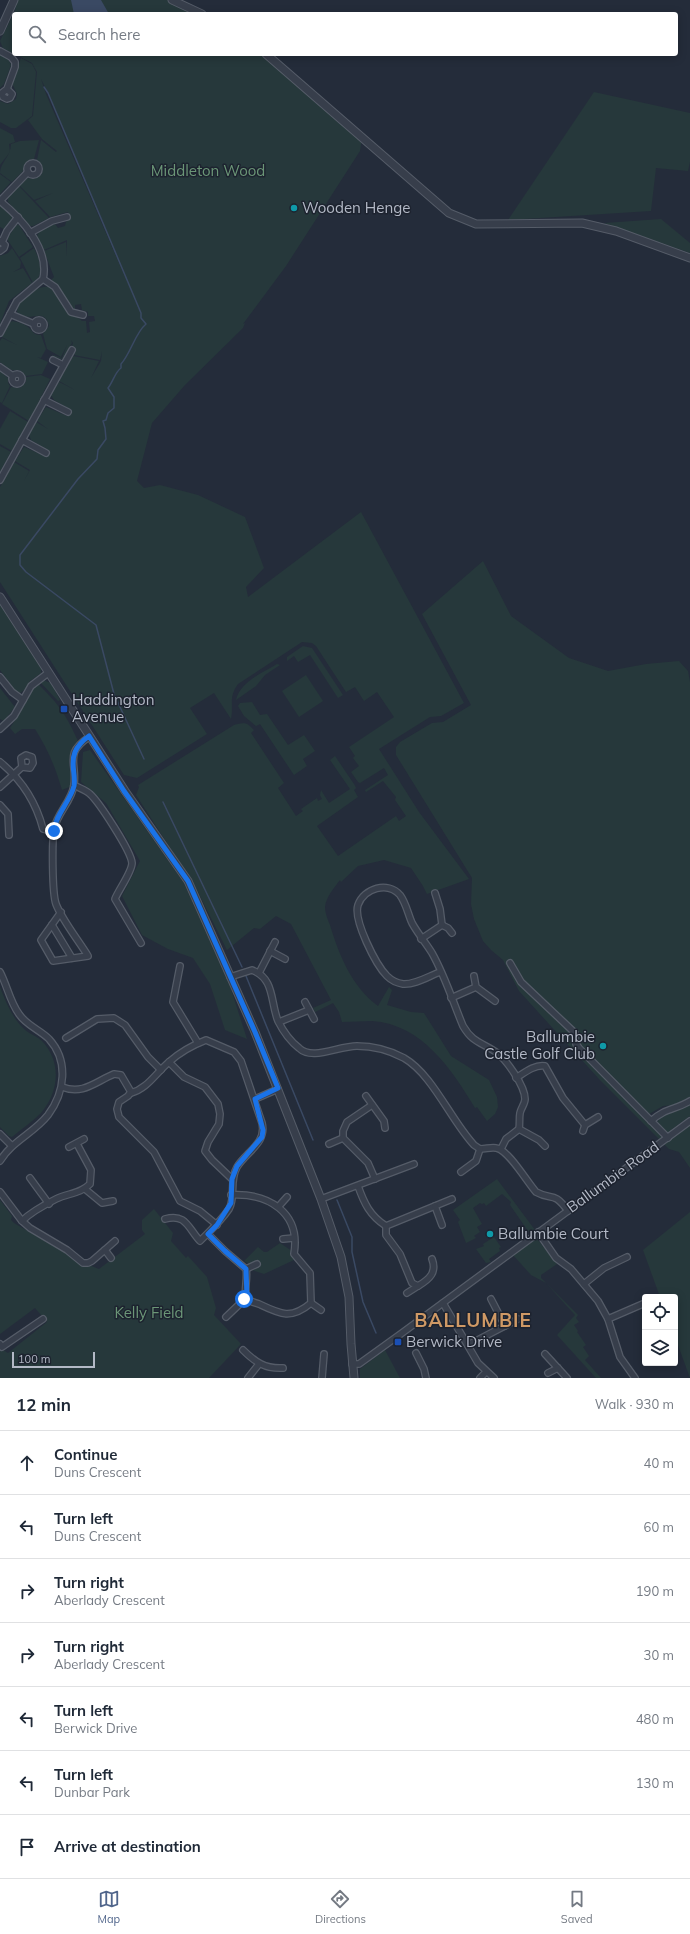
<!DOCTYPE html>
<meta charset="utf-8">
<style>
:root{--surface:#fff;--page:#f6f6f7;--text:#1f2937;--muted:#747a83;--line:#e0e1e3;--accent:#50658b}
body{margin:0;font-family:Mulish,sans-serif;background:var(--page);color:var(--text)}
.controls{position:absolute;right:12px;bottom:12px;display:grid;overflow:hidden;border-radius:4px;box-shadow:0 2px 10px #0003}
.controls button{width:36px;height:36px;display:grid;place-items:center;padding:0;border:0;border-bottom:1px solid var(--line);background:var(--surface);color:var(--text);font:20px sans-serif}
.scale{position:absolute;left:12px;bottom:10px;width:83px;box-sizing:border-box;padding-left:4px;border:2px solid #b3b9c6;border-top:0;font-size:11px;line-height:14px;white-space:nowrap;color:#b3b9c6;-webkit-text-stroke:3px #1d232f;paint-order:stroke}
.stop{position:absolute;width:12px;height:12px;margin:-9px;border:3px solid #1a73e8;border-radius:50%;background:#fff}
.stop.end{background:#1a73e8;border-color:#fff;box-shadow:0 1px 4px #0008}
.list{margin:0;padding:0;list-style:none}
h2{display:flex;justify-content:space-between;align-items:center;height:52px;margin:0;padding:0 16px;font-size:17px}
h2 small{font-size:13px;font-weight:400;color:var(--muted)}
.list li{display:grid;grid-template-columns:26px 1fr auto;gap:12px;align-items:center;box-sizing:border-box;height:64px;padding:0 16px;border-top:1px solid var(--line)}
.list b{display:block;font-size:15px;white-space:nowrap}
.list p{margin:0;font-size:13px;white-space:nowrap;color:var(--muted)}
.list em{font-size:13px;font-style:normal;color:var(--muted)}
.icon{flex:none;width:22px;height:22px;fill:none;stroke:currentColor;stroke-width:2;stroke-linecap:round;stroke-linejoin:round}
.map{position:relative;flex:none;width:690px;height:1378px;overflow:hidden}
.search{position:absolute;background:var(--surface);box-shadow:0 2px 10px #0003;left:12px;right:12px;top:12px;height:44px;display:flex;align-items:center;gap:10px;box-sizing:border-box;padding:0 14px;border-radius:4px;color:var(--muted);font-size:15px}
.sheet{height:500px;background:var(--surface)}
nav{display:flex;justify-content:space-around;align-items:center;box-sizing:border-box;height:56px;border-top:1px solid var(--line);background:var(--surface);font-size:11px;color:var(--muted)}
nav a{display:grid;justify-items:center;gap:2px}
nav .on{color:var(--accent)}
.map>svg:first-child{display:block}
.green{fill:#26383b;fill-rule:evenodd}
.water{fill:#3a4963}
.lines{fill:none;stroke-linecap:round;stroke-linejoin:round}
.stream{stroke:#3a4963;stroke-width:1.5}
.minor-casing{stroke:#555c68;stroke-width:8}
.tertiary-casing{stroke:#555c68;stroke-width:9}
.minor{stroke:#373e4b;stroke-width:5.5}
.tertiary{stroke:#373e4b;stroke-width:7}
.route{stroke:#1a73e8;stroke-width:5}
.culture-dot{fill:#0f9aa8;stroke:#1d232f;stroke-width:1.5}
.transit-dot{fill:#1a4fb4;stroke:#1d232f;stroke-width:1.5}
.labels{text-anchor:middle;stroke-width:3;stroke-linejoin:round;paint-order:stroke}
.park-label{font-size:15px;fill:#6b9677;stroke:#1d232f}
.poi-label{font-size:15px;fill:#b3b9c6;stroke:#1d232f;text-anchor:start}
.street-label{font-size:15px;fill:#b3b9c6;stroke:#1d232f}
.district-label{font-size:19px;font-weight:bold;letter-spacing:1px;fill:#cf9965;stroke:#1d232f}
</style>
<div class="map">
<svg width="690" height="1378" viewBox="0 0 690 1378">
<rect width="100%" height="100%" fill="#242c3a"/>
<g class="green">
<path d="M17,0H172L202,14H14V54L3,48L0,41L15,11Z"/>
<path d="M15,54H266L362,138L360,151L286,266L243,324L231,330L245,323L243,328L185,385L152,423L137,481L144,488L160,485L198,495L245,517L264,568L246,587L248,597L361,512L464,703L441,716L430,717L379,749L419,812L469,879L427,894L423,886L411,868L384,860L358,866L341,882L340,880C334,888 326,897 325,907C325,913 328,920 330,925C339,955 352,987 378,1006L389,987L392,990L387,1005L411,1012L424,1013L451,1056L489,1080L497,1097L498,1107L495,1114L487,1121L477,1107L475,1108C452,1070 422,1024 372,1021C362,1021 352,1022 342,1022L339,1012L333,1003L315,1012L313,1008L331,1000L291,924L276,916L260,929L254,928L227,950L196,888L136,795L139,787L138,785L234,725C244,722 247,722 254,730L251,733L284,783L278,788L296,816L303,811L301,809L317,798L318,801L322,799L320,795L321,790L329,803L350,789L330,760L335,756L354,784L356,788L354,790L358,797L317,826L338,856L396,816L399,821L406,816L395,800L396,797L383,781L366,792L365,790L388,775L384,768L360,783L358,782L351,772L359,766L353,758L355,756L349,747L394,717L377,692L364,701L355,687L346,692L316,646L312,643L302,642L238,684C228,698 234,704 231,719L214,693L190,708L207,734L137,778L124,775L0,582V487L14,462L29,471L24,481L30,470L15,461L24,447L45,456L48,450L31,440L29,435L36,422L48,429L37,421L46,407L67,416L71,410L54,400L51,395L59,382L75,390L59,381L73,356L99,361L91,378L101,361L102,351L100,360L74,355L76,351L71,348L73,343L71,340L72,343L63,358L61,359L53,356L54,355L62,358L67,345L61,357L47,349L43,334L49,326C44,305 30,325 17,312C17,300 40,282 51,288L68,313L76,316L82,321H86L87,333L90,332L89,322L95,321L94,316H88V312L82,310L81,304L75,305V310C65,302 61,289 51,280L54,277L44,251L66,242V257L67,240L44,250L37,237C38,229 49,226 55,224L58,228L65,226L66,222L69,219L68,212L50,217L35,201L53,193L34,200L19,185L27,178L34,179L42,174C43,167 42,164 37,160L41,140L56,152L57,151L42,139L28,120L33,116L37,72L32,63ZM41,79L48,93L128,284L46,94Z"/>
<path d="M0,55L8,59L11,65L4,84L0,88Z"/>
<path d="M21,58L32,64L36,72L32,116L16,128H11L0,122V101L8,104L16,99L17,94L12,83Z"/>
<path d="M594,92L690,113V162L688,171L656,168L651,211L508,220Z"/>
<path d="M0,128L13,135L15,142L9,144L10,152L0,165Z"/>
<path d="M39,140L34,159L26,162L23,171L12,182L0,173C0,162 11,157 11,144L20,141Z"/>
<path d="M0,174L11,182L0,194Z"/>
<path d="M19,186L49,218L33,226H30L8,202V197Z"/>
<path d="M0,206L11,215L12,219L4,229L0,227Z"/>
<path d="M661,219L690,243V253L604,223Z"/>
<path d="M16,225H19L33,247L19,257L7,239Z"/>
<path d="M12,248L21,262L20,268L13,272L23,268L32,283L9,301L0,324V256L8,253Z"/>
<path d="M34,248C39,259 46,274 33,283L20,258Z"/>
<path d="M13,321C17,322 25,324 28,327C34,332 33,335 41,335L46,349L41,358L37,357L48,362L42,374L26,376L20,370H11L0,362V341L2,338L17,345L2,337L10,322Z"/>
<path d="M0,371L8,378V383L10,386L2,403L0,402Z"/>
<path d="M41,375L50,379L29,421L2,404L11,387L20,388L26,382V377Z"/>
<path d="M10,411L28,422L12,451L0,444V429Z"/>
<path d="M0,446L11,452L0,472Z"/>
<path d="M483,561L511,616L569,658L608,671L646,664L679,661L688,671L690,682V1097L674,1105L663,1106L649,1114L658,1122L659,1117L664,1113L690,1105V1116L671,1130L675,1135L690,1124V1168L679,1152L669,1149L599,1079L519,991L503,960L491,950L483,941L474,919L471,904L472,878L396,755V747L400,742L432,723L443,722L471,705L422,614Z"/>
<path d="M0,602L41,668V673L29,682L27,688L20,693L15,690L0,670Z"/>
<path d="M303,646L312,648L343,695L338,698L310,655L298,662L294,656L287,661V657Z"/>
<path d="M277,664L280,665L265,675L256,686L236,700C240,682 262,673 277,664Z"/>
<path d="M306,675L323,701L299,717L282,691Z"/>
<path d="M43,680L51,683L60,700L58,701L40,682Z"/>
<path d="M38,684C58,703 67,716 78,741C65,757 70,767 72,786L62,790C55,766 48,750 35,729H22L15,734L10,728C19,716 28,690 38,684Z"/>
<path d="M0,688L15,707L4,721L0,719Z"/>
<path d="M252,702L260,715L267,714L288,745L304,735L315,751L303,759L307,766L294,775L260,724L256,726L244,716L238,706L240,703Z"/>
<path d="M90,750L184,883L230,986L247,1039L225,1030L210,984L193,958L168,949L142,935L122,896L140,861L106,803L81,782L83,752Z"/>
<path d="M0,987C6,1003 12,1017 24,1029C29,1034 37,1036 42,1041C62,1062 59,1092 41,1113C32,1122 21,1129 12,1137L9,1136L0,1127Z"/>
<path d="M497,1179L535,1230L530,1232L528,1231L510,1205L511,1202L502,1194L486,1206L484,1203L482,1204L480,1203L473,1208L482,1224L477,1227L480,1232L474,1236L476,1238L466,1243L458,1222L460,1220L453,1210Z"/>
<path d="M0,1200L12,1216L11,1220L14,1223L57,1248L58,1247L89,1265L99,1269L145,1234L142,1230V1220L154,1209L173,1233L171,1241L186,1258L188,1256L207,1277L216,1308L214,1315L241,1344L209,1378H0V1348L8,1353L47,1322L35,1308L0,1334Z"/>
<path d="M690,1212V1378L675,1337V1297H660L643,1250Z"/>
<path d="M494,1237L501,1247L499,1248L500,1251L489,1259L491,1262L486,1263L476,1249L484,1246L483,1244Z"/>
<path d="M535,1239L538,1240L557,1264L541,1275V1278L578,1315L576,1318L579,1322L574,1325L578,1331L577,1332L586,1345L583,1347L589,1356L585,1360L601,1378H596L557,1335L575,1315L546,1283L531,1275L513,1255Z"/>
<path d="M280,1243L292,1251L291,1255L294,1260L264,1274L252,1270L260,1267L257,1260L249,1264L244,1261L258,1247L264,1252H267Z"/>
<path d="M385,1350L400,1378H360V1369Z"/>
</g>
<path class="water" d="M71,0H101L109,14H74Z"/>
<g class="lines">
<g class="stream">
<path d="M44,87L48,93L141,313V318L146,324C135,333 131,353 121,364V368C115,372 113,382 108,388L114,397V408L108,413L106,420L103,421L105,428L106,439L98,450L97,459L78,479L20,555V565L26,572L96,625L114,694L144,759"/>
<path d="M163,802L242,967"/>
<path d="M246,976L313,1140"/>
<path d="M337,1200L352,1237V1252L363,1302L376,1333"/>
</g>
<defs>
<g id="minor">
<path d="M0,51L11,57L15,62V67L7,89L2,93L3,97L7,99L10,98L12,94L7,89"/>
<circle cx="33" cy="169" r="6"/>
<path d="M0,201C21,218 50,249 43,279"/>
<path d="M0,201L28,172"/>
<path d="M30,233L52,221L67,217"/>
<path d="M2,242L7,231L18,217"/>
<path d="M0,251L4,248L5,245L0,241"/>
<path d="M10,314L34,324"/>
<circle cx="39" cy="325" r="5"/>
<path d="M0,333L17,301L43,279L55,287L71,312L83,315"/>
<path d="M53,360L63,365"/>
<path d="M0,367L13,376"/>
<circle cx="17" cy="379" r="5"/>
<path d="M44,400L68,412"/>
<path d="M22,440L46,453"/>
<path d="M0,480L72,350"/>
<path d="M0,677L12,692L23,700"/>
<path d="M0,729L14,716L31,686L48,673"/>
<path d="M0,762C22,780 36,802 43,829L54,831"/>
<path d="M74,785C79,788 86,790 90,794C99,802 131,851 132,863C132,872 119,889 115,899L141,943"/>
<path d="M0,787L22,767L30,768L33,763L32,757L26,755L21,758L22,767"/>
<path d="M0,805L8,814L9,835"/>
<path d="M61,912L41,940L53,961L88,956C79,941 62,920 56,904C52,893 52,841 54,829C57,813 72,801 74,785C77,762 64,754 89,737"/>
<path d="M52,925L72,958"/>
<path d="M442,925L448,928L452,933"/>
<path d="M421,939L442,925L440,909L435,893"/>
<path d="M270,951L285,959"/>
<path d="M510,963L521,982L575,1033L576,1044L579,1048L668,1138"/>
<path d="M180,966L173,1002L198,1043"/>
<path d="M0,972C7,985 10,1002 19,1014C26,1025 40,1030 49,1039C69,1061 65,1092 48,1115C34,1133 12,1141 0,1161"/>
<path d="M440,972C429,976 415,985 403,984C397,983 391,980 387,976C376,965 353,920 358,905C364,888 388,881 400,895C406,903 408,914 412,923C418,934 426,943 432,953C445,976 453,1002 463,1026C473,1043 481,1042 496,1052C506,1059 525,1086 525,1099C525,1104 521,1108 520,1113C519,1119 520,1123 519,1129L506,1139L501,1149"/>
<path d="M259,973L275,942"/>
<path d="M474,976L476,987L495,1001"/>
<path d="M230,977L252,970C275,979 270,1001 278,1021C283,1031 290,1041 299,1048C312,1061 338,1046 357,1046C373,1046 389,1050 404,1058C433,1075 450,1119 474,1145L480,1149C486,1149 491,1147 496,1148C508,1149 527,1182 536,1192C552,1201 553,1190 568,1211"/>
<path d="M451,998L476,987"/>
<path d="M305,1002L314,1019"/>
<path d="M279,1022L309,1010"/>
<path d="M66,1038L97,1019L114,1018L125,1025L148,1057L161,1070"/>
<path d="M169,1062L184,1077L205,1087L218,1104L220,1114L219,1124L208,1142L205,1151L212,1160L232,1179"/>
<path d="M516,1078C524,1073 535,1064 545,1066L563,1098L585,1125"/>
<path d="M62,1087C83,1095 95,1082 114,1074L121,1075L131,1092L128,1096L119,1102L117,1109L119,1117L154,1152L180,1201L200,1211L217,1225"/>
<path d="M131,1093C147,1089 156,1073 169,1062C179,1053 193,1045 206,1040L234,1052L241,1061L262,1123C267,1143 246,1152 237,1167C229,1181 236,1197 229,1209C221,1221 210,1231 200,1241C188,1228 186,1213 165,1219"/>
<path d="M366,1096L384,1121L385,1128"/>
<path d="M255,1099L278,1089"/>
<path d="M372,1105L347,1122L343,1131V1138L368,1163L375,1179"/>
<path d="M651,1121C665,1108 675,1110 690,1101"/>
<path d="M519,1129L539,1140L545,1146"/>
<path d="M583,1131L585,1125L598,1117"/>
<path d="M0,1134L12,1146"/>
<path d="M329,1144L343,1138"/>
<path d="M69,1147L84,1139"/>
<path d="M461,1172L476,1161L480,1149"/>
<path d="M30,1178L49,1204"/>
<path d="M358,1186C364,1203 370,1216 386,1226L452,1199"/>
<path d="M85,1189L102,1203L113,1201"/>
<path d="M0,1192L22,1221L30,1228L67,1250L83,1263H88L92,1261L115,1241"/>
<path d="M321,1199L414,1164"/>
<path d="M279,1206L287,1197"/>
<path d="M435,1206L442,1225"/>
<path d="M22,1221C31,1212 44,1205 56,1199C68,1193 80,1194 90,1184L91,1170L77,1144"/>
<path d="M386,1226V1235L400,1254L412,1283L418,1286C430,1279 437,1272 432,1259"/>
<path d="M538,1232L556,1258L571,1269L598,1301L608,1319L620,1357L635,1378"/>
<path d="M208,1234L225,1251L246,1269C248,1277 244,1291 246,1297C249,1301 255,1303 259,1304C280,1314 291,1320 311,1303L310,1273L294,1254C301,1212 268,1193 231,1195"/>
<path d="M283,1239L294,1238"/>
<path d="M105,1250L111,1258"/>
<path d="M246,1269L257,1264"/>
<path d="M584,1284L604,1268L627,1257"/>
<path d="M407,1293L418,1286"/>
<path d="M491,1299L505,1326"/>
<path d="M311,1303L321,1310"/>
<path d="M443,1303L478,1363L494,1378"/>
<path d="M226,1317L247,1297"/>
<path d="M608,1319L645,1303"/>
<path d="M0,1344L2,1347L43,1319"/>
<path d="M468,1345L518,1319"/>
<path d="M243,1350C255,1362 265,1369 283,1368"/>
<path d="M416,1353L424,1369L426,1378"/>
<path d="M545,1354L567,1378"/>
<path d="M352,1364H359L402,1333L690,1121"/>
<path d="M548,1373L558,1368"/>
<path d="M248,1378L259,1364"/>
<path d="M322,1378L324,1354"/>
<path d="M480,1378L486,1372"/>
</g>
<g id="tertiary">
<path d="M172,0L202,14"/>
<path d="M0,31L14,0"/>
<path d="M266,54L449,213L476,224L582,223L616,231L690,258"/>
<path d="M0,597L125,791L188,881L255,1032L321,1199L341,1257L349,1297L351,1344L354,1378"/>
</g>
</defs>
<use href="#minor" class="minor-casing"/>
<use href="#tertiary" class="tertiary-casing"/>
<use href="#minor" class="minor"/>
<use href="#tertiary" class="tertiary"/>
</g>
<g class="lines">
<path class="route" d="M54,831C55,815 70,802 74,786C76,774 70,764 75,752C78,745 82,741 89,736L124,791L188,881L255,1032L278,1088L255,1099L263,1130L262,1137L237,1166L232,1179L231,1203L217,1225L208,1234L225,1251L246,1269L247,1297L244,1299"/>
</g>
<g class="culture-dot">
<circle cx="294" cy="208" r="4"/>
<circle cx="603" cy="1046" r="4"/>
<circle cx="490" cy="1234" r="4"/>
</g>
<g class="transit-dot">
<rect x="60" y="705" width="8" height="8" rx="2"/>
<rect x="394" y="1338" width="8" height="8" rx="2"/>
</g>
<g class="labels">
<g class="park-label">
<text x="208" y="176">Middleton Wood</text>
<text x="149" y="1318">Kelly Field</text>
</g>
<g class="poi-label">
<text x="302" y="213">Wooden Henge</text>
<text x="72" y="705">Haddington<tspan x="72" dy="17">Avenue</tspan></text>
<text x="595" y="1042" text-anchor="end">Ballumbie<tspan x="595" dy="17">Castle Golf Club</tspan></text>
<text x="498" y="1239">Ballumbie Court</text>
<text x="406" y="1347">Berwick Drive</text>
</g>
<g class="street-label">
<text transform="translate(613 1177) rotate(-36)" y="5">Ballumbie Road</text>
</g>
<g class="district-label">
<text x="473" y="1327">BALLUMBIE</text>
</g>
</g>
</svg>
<div class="controls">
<button><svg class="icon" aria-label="locate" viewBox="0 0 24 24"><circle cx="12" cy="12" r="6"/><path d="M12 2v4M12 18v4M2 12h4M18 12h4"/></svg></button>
<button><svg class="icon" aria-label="layers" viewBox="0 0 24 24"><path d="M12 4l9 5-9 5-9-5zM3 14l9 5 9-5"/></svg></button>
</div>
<div class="scale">100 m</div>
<div class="stop" style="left:244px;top:1299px"></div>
<div class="stop end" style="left:54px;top:831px"></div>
<div class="search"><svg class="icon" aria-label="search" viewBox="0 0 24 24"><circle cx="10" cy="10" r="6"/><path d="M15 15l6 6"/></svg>Search here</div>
</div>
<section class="sheet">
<h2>12 min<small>Walk · 930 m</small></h2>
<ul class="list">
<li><svg class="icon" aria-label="ahead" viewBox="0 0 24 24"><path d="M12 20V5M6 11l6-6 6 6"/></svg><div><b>Continue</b><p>Duns Crescent</p></div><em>40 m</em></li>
<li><svg class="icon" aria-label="left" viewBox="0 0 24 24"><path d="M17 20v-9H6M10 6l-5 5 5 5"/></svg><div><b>Turn left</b><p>Duns Crescent</p></div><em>60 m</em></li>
<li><svg class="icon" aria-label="right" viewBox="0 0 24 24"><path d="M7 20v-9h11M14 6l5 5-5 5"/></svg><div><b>Turn right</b><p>Aberlady Crescent</p></div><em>190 m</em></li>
<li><svg class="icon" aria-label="right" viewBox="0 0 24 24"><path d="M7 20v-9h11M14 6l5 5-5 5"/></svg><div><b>Turn right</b><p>Aberlady Crescent</p></div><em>30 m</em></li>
<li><svg class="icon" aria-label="left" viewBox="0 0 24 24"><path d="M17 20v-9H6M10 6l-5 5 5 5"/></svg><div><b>Turn left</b><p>Berwick Drive</p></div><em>480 m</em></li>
<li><svg class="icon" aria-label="left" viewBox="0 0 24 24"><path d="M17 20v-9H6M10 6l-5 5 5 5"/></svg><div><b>Turn left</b><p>Dunbar Park</p></div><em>130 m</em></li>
<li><svg class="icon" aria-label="arrive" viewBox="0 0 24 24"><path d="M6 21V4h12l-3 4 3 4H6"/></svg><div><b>Arrive at destination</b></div></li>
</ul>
</section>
<nav>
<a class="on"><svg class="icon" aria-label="map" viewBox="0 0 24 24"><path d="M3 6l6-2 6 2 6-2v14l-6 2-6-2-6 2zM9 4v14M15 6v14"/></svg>Map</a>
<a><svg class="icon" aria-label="directions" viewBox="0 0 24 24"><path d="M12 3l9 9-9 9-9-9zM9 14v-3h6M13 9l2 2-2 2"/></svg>Directions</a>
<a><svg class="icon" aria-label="saved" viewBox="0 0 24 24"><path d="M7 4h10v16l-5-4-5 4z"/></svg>Saved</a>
</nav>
